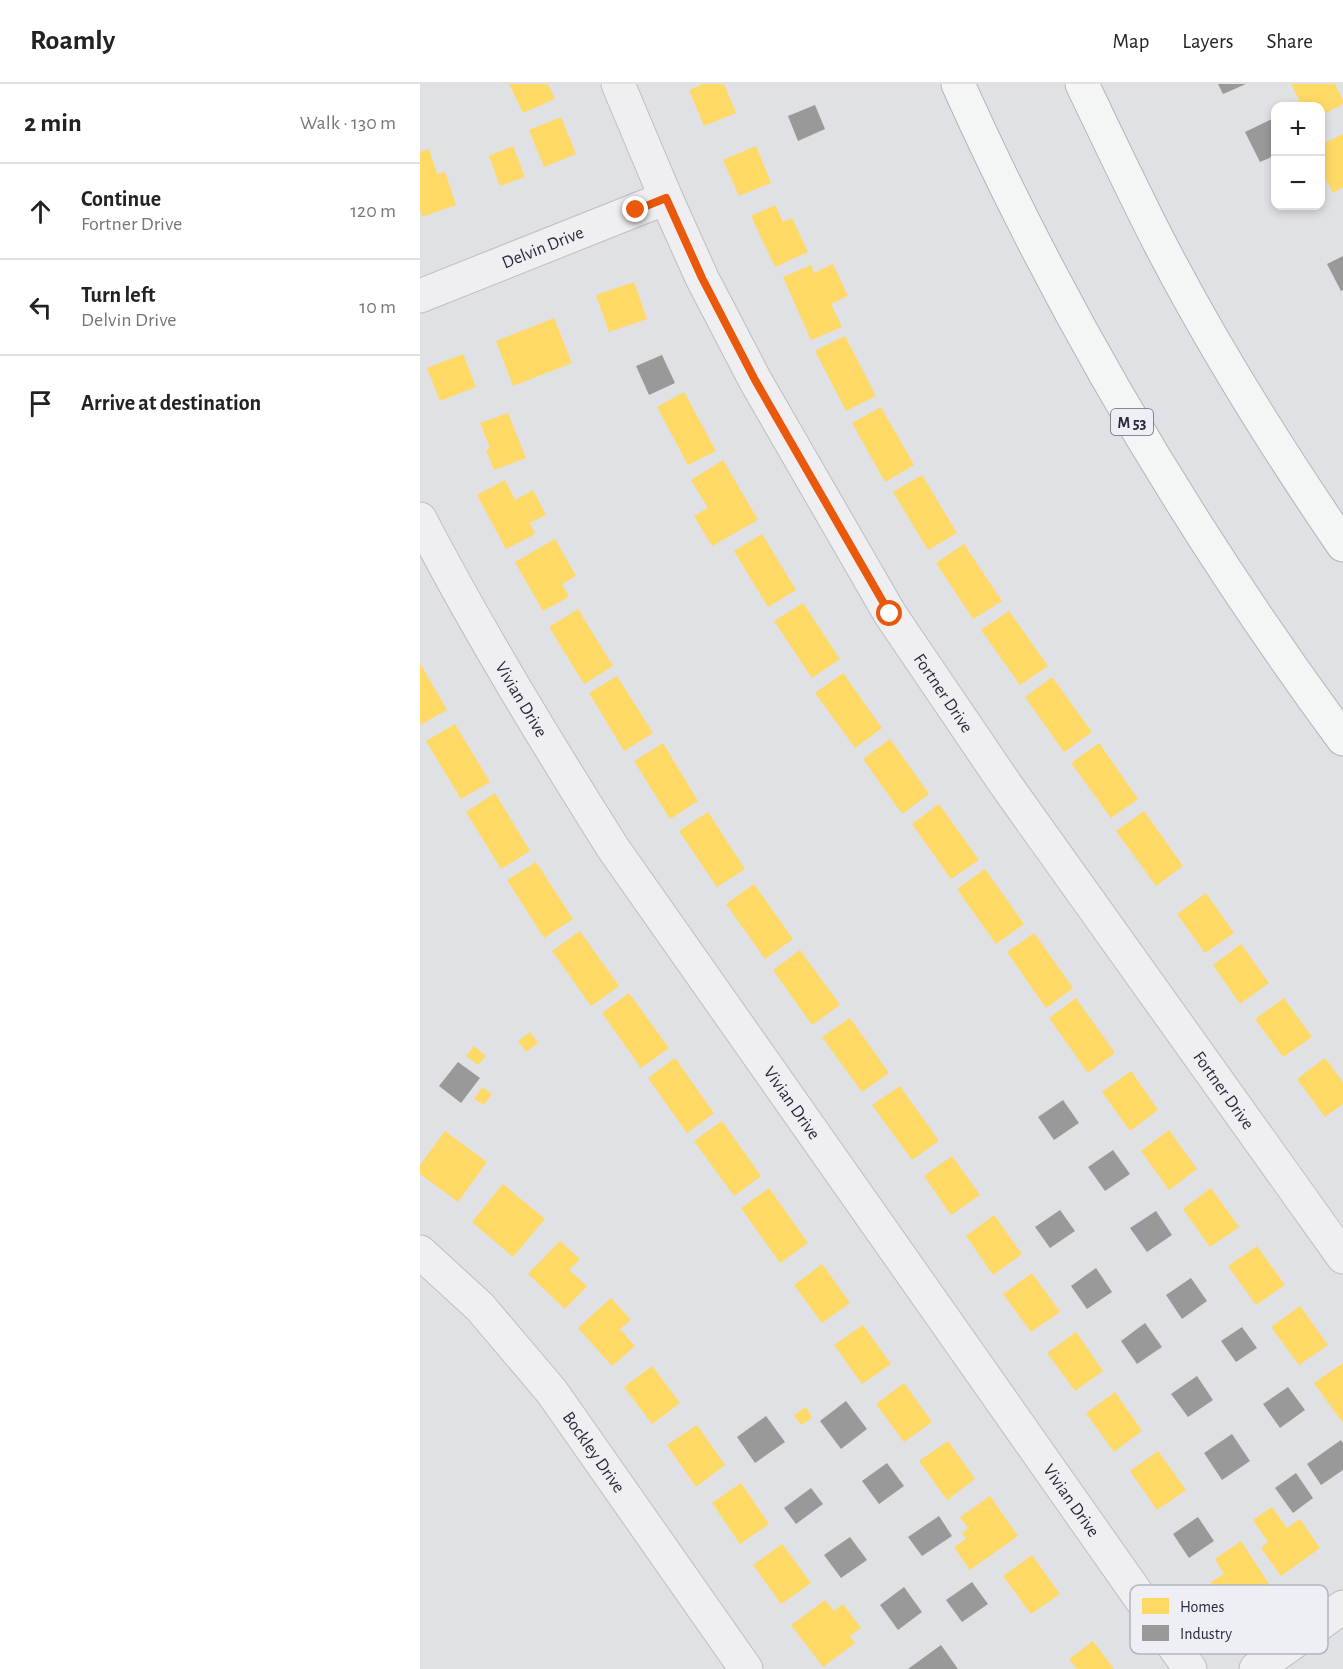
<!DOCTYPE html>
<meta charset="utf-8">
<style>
:root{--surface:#fff;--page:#f6f6f6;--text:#222;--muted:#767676;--line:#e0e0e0}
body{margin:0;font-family:"Alegreya Sans",sans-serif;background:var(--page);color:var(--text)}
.controls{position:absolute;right:18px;top:18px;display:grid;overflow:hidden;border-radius:12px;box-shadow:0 3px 9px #0003}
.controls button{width:54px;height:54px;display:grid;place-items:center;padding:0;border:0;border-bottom:2px solid var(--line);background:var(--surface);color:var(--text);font:30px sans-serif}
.stop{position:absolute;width:18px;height:18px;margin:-14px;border:4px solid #ea580c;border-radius:50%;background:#fff}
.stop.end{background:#ea580c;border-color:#fff;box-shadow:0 2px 6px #0008}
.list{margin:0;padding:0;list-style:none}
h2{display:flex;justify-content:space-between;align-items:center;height:78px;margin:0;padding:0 24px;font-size:26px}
h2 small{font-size:20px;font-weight:400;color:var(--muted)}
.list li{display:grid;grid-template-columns:39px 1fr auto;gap:18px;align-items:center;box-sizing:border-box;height:96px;padding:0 24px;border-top:2px solid var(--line)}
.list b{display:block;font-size:22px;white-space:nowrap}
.list p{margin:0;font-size:20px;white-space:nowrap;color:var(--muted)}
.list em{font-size:20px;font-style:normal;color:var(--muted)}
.icon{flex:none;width:33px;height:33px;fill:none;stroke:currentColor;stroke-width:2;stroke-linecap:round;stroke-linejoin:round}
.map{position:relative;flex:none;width:923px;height:1585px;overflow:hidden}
header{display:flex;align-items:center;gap:36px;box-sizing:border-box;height:84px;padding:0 30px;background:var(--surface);border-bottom:2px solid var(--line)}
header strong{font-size:28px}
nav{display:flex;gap:33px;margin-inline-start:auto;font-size:21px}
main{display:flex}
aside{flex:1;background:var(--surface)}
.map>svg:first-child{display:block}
.homes{fill:#ffd966}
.industry{fill:#999}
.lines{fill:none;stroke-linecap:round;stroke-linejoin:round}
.minor-casing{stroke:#bdbec2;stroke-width:35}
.highway-casing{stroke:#b3b4ba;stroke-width:35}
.minor{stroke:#efeff2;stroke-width:33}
.highway{stroke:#f4f5f5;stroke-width:33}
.route{stroke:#ea580c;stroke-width:8}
.labels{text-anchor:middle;stroke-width:6;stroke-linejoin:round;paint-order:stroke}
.shield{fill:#edeff5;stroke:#636674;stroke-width:1.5}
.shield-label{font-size:16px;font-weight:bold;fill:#282b3d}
.street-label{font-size:18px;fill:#282b3d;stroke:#edeff5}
.key{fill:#edeff5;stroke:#b2b4be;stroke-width:1.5}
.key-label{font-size:16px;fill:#282b3d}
</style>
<header>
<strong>Roamly</strong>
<nav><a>Map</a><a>Layers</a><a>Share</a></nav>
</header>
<main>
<aside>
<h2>2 min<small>Walk · 130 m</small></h2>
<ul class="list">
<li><svg class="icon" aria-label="ahead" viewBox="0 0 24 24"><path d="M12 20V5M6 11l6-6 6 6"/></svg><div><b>Continue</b><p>Fortner Drive</p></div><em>120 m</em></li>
<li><svg class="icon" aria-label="left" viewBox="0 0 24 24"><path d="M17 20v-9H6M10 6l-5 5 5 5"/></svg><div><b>Turn left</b><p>Delvin Drive</p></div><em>10 m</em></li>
<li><svg class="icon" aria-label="arrive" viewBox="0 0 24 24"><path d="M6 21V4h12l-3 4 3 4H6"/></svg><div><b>Arrive at destination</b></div></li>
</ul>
</aside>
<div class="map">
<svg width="923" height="1585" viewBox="0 0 923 1585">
<rect width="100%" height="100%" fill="#e0e1e5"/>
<g class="homes">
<path d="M89,0H128L135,15L103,29Z"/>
<path d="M283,0H304L316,29L284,42L269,6Z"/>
<path d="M871,0H915L923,16V20L900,32V22H882Z"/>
<path d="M141,33L156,70L124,83L109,46Z"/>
<path d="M923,50V103L913,109L900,84V61Z"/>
<path d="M93,62L105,93L80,102L69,72Z"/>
<path d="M336,62L351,99L319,112L303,76Z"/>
<path d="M9,65L17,90L25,88L36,121L2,133L0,125V68Z"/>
<path d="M355,121L363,138L372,134L388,168L355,183L331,132Z"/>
<path d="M413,180L428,212L411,220L422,243L391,256L363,193L391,181L394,189Z"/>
<path d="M214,198L227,235L189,248L176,211Z"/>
<path d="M134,234L152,279L93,302L76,257Z"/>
<path d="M425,252L456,312L426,327L395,267Z"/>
<path d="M43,270L56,303L20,317L7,284Z"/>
<path d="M264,308L296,367L268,381L237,323Z"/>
<path d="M461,323L494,381L465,398L432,339Z"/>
<path d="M88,329L106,374L74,386L66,366L70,364L60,339Z"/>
<path d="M303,376L338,436L292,462L274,432L288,424L271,396Z"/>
<path d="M502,391L537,449L508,466L473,408Z"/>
<path d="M85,396L95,416L113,406L126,431L110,439L115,450L86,465L57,411Z"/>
<path d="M342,450L376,506L348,523L314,467Z"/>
<path d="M135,455L156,492L142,500L149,513L123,527L95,478Z"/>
<path d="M544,460L582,517L553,535L516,479Z"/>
<path d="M383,519L420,575L392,594L354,537Z"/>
<path d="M158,525L193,582L164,600L129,543Z"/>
<path d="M589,527L628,582L600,601L561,546Z"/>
<path d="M0,579L27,626L0,641Z"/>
<path d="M423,589L462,644L435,664L395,609Z"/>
<path d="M197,592L233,649L204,667L169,609Z"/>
<path d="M632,593L672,648L644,668L605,613Z"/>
<path d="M35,640L70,698L41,715L6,657Z"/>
<path d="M470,655L509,710L482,730L443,675Z"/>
<path d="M243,659L278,717L250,735L214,677Z"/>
<path d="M679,659L718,715L691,734L651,679Z"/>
<path d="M75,709L110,767L81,785L46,728Z"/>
<path d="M519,720L559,776L531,795L492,740Z"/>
<path d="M724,727L763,782L736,802L696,747Z"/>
<path d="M288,728L325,785L297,803L259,747Z"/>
<path d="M116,778L153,835L124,854L87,796Z"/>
<path d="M565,785L604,840L576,860L537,805Z"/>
<path d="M334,800L373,855L345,875L306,820Z"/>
<path d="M786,809L814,849L785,869L757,830Z"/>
<path d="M160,847L199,902L171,922L132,867Z"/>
<path d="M614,849L653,904L626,924L587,868Z"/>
<path d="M821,860L849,899L820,920L793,881Z"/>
<path d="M380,866L420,921L392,941L353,886Z"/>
<path d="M209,909L249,964L221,984L182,929Z"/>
<path d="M656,914L695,969L668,989L629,934Z"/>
<path d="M864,914L892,953L863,973L835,935Z"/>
<path d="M430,934L469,989L442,1008L402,953Z"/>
<path d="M110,948L118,959L106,968L98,957Z"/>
<path d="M54,962L66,972L58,981L46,972Z"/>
<path d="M255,974L294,1029L267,1049L228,994Z"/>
<path d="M905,974L923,998V1020L905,1033L877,995Z"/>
<path d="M711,987L738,1026L710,1047L682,1008Z"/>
<path d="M480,1002L519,1057L492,1076L452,1021Z"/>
<path d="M62,1003L72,1010L64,1021L54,1015Z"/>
<path d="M302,1037L341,1092L314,1112L274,1057Z"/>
<path d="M749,1046L777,1085L749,1106L721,1067Z"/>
<path d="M25,1047L67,1078L38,1118L0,1090V1081Z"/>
<path d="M532,1072L560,1111L531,1131L504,1092Z"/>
<path d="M83,1100L125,1135L93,1173L52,1138Z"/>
<path d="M349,1104L388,1159L360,1179L321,1124Z"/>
<path d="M791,1104L819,1143L790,1163L763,1125Z"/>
<path d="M574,1131L602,1170L573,1191L546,1152Z"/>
<path d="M140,1157L160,1175L149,1186L167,1202L145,1225L108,1190Z"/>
<path d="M837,1162L865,1201L836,1221L808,1182Z"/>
<path d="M402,1180L430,1219L402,1239L374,1201Z"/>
<path d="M612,1189L640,1228L611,1248L583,1210Z"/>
<path d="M191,1214L211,1236L200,1245L215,1262L192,1282L158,1244Z"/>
<path d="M880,1222L908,1261L879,1281L851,1243Z"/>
<path d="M443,1241L471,1280L442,1300L414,1261Z"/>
<path d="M656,1248L683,1287L655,1307L627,1269Z"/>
<path d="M923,1279V1337L922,1338L894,1299Z"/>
<path d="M232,1282L260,1319L232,1340L204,1303Z"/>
<path d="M484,1299L512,1338L484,1358L456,1320Z"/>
<path d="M695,1308L722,1347L694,1368L666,1329Z"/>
<path d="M386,1323L392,1334L381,1341L374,1331Z"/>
<path d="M277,1341L305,1381L276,1403L247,1361Z"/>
<path d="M528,1357L555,1395L527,1416L499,1377Z"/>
<path d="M738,1367L766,1406L737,1426L710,1387Z"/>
<path d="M321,1399L349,1440L320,1460L292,1419Z"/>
<path d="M570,1412L598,1452L550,1486L534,1463L546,1455L542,1449L548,1444L540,1433Z"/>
<path d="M852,1423L867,1444L880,1435L900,1464L861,1492L841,1464L848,1458L833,1436Z"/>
<path d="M821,1457L849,1500L830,1512L833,1517L813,1531L791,1498L804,1490L795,1475Z"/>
<path d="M362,1460L391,1499L361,1520L333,1481Z"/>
<path d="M612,1471L640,1510L611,1530L583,1492Z"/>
<path d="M405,1516L414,1527L423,1520L441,1544L430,1552L435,1559L403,1583L371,1541Z"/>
<path d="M673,1557L694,1585H657L649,1575Z"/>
</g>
<g class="industry">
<path d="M798,0H826L803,10Z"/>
<path d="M395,21L405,45L378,57L368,32Z"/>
<path d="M856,33V71L840,78L825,48Z"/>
<path d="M923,172V206L921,207L907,180Z"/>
<path d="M242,271L255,299L229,311L216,282Z"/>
<path d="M38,978L60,994L41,1019L19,1002Z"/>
<path d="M643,1016L659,1039L634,1056L618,1033Z"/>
<path d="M693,1066L710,1090L685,1107L668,1083Z"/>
<path d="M640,1126L655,1147L630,1164L615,1143Z"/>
<path d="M736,1127L752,1151L727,1168L710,1144Z"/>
<path d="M676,1184L692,1208L667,1225L651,1202Z"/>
<path d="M771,1194L787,1217L762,1235L746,1211Z"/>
<path d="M725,1239L742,1263L717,1280L701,1257Z"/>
<path d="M822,1243L837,1264L816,1278L801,1257Z"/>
<path d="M777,1292L793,1316L768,1333L751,1310Z"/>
<path d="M868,1303L885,1326L860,1344L843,1320Z"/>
<path d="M426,1317L447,1345L421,1365L400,1337Z"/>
<path d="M346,1332L365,1358L335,1379L317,1353Z"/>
<path d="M812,1350L830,1377L802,1396L784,1369Z"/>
<path d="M921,1356L923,1359V1386L901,1401L887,1380Z"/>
<path d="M467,1379L484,1402L459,1420L442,1397Z"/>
<path d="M876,1389L893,1414L873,1429L855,1404Z"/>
<path d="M391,1404L403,1420L376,1440L364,1424Z"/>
<path d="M519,1432L532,1452L502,1472L488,1453Z"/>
<path d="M778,1433L794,1457L769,1474L753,1450Z"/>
<path d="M430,1453L447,1476L421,1494L404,1471Z"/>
<path d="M552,1498L568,1520L542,1538L526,1516Z"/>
<path d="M484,1503L502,1528L478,1546L460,1521Z"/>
<path d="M521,1561L538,1585H488Z"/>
</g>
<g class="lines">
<defs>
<g id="minor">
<path id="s1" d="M198,0L246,114L282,194L335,296L470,530L586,701L923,1173"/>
<path id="s2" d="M0,212L246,114"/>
<path id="s3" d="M0,435C59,548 125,656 193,764L770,1585"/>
<path id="s4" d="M0,1168L60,1223L132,1308L326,1585"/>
<path d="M836,1585L923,1523"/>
</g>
<g id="highway">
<path d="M538,0C642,232 772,450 923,655"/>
<path d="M662,0C687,52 712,105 738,156C792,261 856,363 923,461"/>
</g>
</defs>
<use href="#minor" class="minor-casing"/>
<use href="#highway" class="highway-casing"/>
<use href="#minor" class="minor"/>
<use href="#highway" class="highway"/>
</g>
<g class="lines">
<path class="route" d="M216,126L246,114L282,194L335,296L470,530"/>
</g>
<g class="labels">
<rect class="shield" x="691" y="325" width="42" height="26" rx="4.5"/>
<g class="shield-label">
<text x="712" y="344">M 53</text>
</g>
<g class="street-label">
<text dy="6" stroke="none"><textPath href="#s2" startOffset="132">Delvin Drive</textPath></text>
<text dy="6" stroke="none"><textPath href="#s1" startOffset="692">Fortner Drive</textPath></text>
<text dy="6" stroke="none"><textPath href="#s3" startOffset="207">Vivian Drive</textPath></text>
<text dy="6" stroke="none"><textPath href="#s1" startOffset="1178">Fortner Drive</textPath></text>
<text dy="6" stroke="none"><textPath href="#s3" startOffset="693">Vivian Drive</textPath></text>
<text dy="6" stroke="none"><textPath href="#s4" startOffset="266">Bockley Drive</textPath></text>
<text dy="6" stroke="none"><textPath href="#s3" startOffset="1179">Vivian Drive</textPath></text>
</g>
</g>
<rect x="710" y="1501" width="198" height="69" rx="9" class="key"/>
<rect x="722" y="1514" width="27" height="16" fill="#ffd966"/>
<rect x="722" y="1541" width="27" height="16" fill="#999"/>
<g class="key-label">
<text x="760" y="1528">Homes</text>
<text x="760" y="1555">Industry</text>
</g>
</svg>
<div class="controls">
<button>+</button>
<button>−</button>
</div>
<div class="stop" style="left:470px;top:530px"></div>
<div class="stop end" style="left:216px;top:126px"></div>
</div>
</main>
